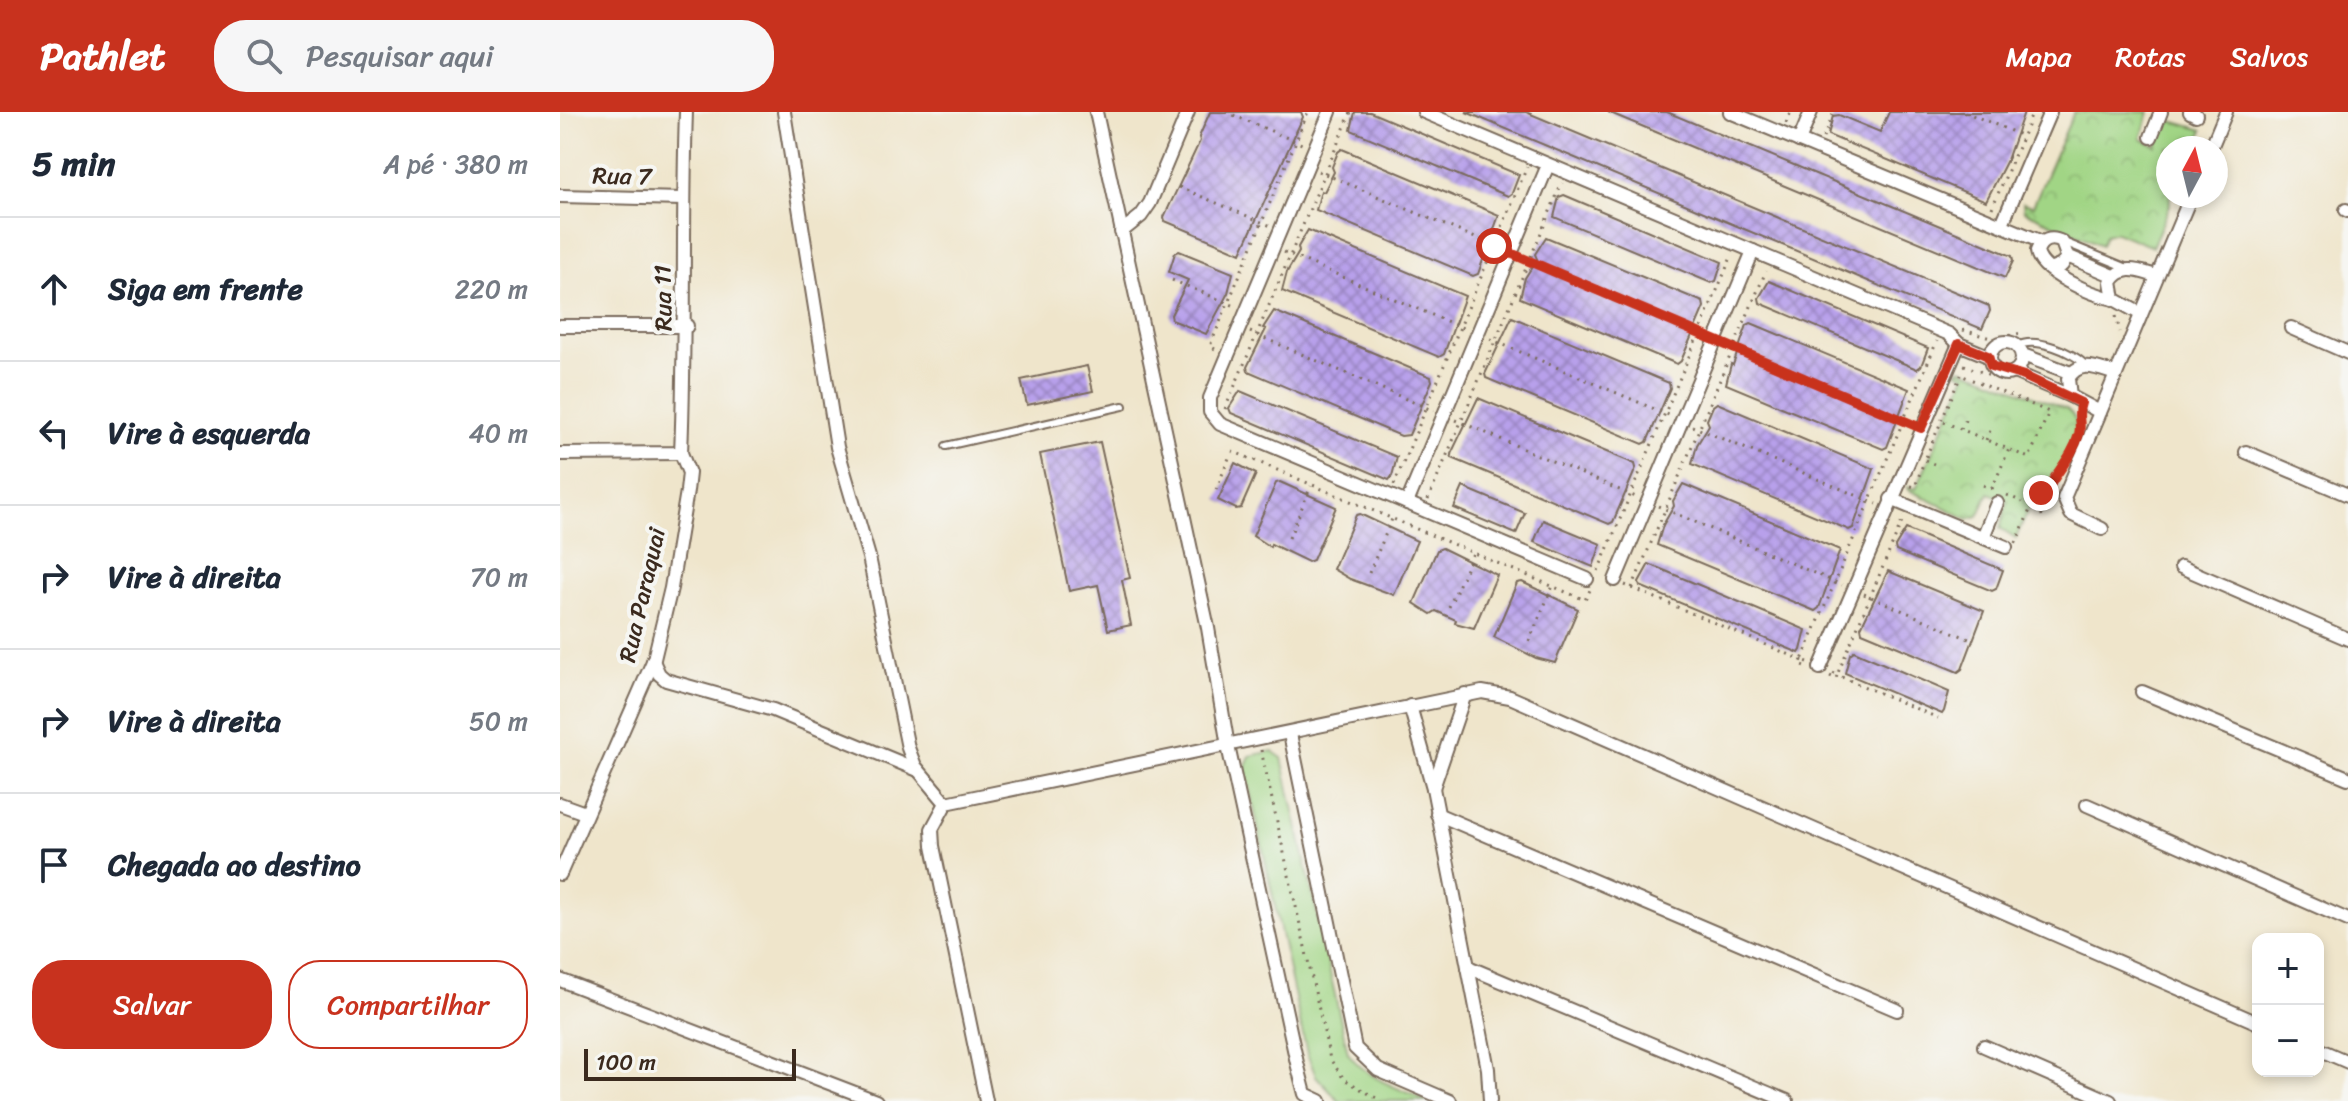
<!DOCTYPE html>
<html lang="pt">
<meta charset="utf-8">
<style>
:root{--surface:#fff;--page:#f6f6f7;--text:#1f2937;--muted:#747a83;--line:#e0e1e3;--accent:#c8321e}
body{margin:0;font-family:Sriracha,sans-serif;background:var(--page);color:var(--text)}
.controls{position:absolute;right:24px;bottom:24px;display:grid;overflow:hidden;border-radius:16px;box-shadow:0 4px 12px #0003}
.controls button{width:72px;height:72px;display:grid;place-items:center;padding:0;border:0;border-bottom:2px solid var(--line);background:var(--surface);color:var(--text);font:40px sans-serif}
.compass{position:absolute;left:1596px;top:24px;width:72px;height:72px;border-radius:50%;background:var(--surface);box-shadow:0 4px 12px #0003;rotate:7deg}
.scale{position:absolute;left:24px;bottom:20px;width:212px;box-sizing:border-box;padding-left:8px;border:4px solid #3b2a1e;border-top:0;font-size:22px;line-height:28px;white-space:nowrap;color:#3b2a1e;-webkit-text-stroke:6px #f6f6f2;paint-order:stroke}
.stop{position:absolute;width:24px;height:24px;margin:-18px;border:6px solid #c8321e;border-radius:50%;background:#fff}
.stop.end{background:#c8321e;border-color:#fff;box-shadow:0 2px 8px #0008}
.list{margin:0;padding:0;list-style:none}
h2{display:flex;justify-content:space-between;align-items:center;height:104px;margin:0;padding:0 32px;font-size:34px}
h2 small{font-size:26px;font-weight:400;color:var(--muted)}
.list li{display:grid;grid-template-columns:52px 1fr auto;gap:24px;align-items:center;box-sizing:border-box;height:144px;padding:0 32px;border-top:2px solid var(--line)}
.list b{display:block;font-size:30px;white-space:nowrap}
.list em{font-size:26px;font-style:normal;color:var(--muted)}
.actions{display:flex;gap:16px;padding:24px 32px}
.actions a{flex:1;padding:18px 0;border:2px solid var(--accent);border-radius:32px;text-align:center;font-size:28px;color:var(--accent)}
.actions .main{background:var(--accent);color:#fff}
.icon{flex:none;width:44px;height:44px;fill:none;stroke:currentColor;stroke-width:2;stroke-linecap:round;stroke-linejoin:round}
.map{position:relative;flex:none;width:1788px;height:989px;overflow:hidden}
header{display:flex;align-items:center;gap:48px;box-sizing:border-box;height:112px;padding:0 40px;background:var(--accent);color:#fff}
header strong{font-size:38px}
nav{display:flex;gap:44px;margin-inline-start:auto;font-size:28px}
.search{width:560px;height:72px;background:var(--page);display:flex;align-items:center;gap:20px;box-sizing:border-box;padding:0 28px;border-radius:32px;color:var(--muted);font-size:30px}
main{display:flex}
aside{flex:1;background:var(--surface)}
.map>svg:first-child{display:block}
.grass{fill:#a1d585;stroke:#6e8052;stroke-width:2}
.park{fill:url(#park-crowns);stroke:#6e8052;stroke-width:2}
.building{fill:url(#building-cross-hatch)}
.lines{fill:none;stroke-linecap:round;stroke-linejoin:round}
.service-casing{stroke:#7a6b5b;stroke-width:10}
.minor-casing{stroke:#7a6b5b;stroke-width:16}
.path{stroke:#7a6b5b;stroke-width:3;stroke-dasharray:2 6;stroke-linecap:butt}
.service{stroke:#fff;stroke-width:6}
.minor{stroke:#fff;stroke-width:12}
.route{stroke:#c8321e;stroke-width:10}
.labels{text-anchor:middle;stroke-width:8;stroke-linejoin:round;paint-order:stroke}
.street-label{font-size:24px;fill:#3b2a1e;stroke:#f6f6f2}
</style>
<header>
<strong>Pathlet</strong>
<div class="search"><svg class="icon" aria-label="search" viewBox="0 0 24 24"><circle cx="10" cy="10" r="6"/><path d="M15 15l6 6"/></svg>Pesquisar aqui</div>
<nav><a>Mapa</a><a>Rotas</a><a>Salvos</a></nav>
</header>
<main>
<aside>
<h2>5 min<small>A pé · 380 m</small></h2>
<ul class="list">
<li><svg class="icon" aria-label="ahead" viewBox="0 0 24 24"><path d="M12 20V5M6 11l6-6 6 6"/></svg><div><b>Siga em frente</b></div><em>220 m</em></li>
<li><svg class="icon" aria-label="left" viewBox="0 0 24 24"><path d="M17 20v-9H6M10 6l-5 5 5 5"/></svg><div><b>Vire à esquerda</b></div><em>40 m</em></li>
<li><svg class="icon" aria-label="right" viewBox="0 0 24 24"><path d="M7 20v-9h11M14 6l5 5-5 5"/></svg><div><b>Vire à direita</b></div><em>70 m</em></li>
<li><svg class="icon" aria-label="right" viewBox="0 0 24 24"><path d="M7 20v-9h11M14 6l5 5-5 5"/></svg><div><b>Vire à direita</b></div><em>50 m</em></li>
<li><svg class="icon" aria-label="arrive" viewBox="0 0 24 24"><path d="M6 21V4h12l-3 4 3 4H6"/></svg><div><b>Chegada ao destino</b></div></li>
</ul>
<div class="actions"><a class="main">Salvar</a><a>Compartilhar</a></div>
</aside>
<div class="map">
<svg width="1788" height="989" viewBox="0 0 1788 989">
<defs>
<pattern id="park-crowns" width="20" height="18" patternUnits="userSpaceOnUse" patternTransform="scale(2)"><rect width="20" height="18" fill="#a1d585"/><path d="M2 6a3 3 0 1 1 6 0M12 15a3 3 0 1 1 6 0" fill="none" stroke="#8cb772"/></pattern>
<pattern id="building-cross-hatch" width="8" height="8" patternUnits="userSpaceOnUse" patternTransform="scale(2)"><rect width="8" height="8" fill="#b8a0eb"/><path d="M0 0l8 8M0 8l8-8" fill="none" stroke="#9783be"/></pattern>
</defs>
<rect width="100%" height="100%" fill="#f6f6f2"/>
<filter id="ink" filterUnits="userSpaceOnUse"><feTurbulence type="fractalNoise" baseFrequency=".0125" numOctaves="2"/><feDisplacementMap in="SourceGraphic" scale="16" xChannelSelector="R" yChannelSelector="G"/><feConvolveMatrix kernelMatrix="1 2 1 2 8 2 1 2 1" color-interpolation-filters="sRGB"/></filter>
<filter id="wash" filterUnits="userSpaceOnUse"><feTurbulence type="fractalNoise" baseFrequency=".006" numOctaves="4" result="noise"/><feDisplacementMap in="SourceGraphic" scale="32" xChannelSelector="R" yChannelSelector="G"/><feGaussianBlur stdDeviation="1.8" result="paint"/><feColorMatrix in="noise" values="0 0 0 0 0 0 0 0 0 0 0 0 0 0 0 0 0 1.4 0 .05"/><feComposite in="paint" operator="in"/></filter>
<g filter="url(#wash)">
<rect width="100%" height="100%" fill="#efe5cb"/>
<path class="grass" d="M712,639L722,646L788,941C808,968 838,976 868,989H779L756,964L747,942L685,655L690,644Z"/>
<g class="park">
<path d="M1514,0H1589L1581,27L1596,34L1605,14L1612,9L1643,18L1636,36H1608L1610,93L1592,135L1556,120L1545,123L1541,133L1464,99L1463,91L1473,94Z"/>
<path d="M1401,256L1507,297C1534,320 1499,354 1485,373L1480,371L1456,426L1440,416L1448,389L1429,381L1418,404L1408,407L1349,378L1348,375L1356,377L1406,263L1397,259Z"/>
</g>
<g id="blocks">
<g class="building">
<path d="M650,0H741L743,5L681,141L605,109L604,105L640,29L639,25Z"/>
<path d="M795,0H810L959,63L952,81L948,84L791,18Z"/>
<path d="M906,0H966L1429,194L1430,199L1422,217Z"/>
<path d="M1048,0H1107L1452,144L1453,149L1445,166Z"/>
<path d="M1329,0H1464L1447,48L1426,89L1268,23L1273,4L1279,3L1320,20Z"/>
<path d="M782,37L939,103L918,162L913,164L756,98L761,79L764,80L774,60L772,55L778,40Z"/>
<path d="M1004,83L1162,150L1156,169L1151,171L994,105L999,85Z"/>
<path d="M748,118L905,184L884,242L879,245L722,179L727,160L739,140L738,135Z"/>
<path d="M986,125L1143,190L1144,195L1121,249L1117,252L960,186L965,166L977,147L975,142Z"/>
<path d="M619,139L673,161L668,181L646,222L612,208L611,203L628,168L609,160L615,141Z"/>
<path d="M1209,169L1368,236L1361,254L1357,257L1200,191L1199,186Z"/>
<path d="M714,199L871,265L872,269L849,323L841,324L688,259L687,255L706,217L703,216Z"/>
<path d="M952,205L1109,271L1110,276L1087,330L1083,332L926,266L925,262Z"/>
<path d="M1191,211L1349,277L1327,335L1323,337L1166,272L1171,252L1173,253L1187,213Z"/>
<path d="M527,254L533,279L467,293L461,268Z"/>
<path d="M680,279L837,345L832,364L829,368L671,301L669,296Z"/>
<path d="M918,286L1075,352L1076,356L1053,410L1049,412L892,346L891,342Z"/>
<path d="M1157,291L1314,357L1293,416L1289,418L1132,352L1137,333L1149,313L1147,308L1153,294Z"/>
<path d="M540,330L570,466L562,468L571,513L548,518L538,473L509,479L480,342Z"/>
<path d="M675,351L696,362L681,396L676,397L658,388Z"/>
<path d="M720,370L776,395L753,448L748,450L711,432L710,435L693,424L716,371Z"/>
<path d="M1123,372L1280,438L1259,496L1255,499L1097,433L1103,413L1114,394L1113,389Z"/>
<path d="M903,375L965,401L956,422L894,396Z"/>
<path d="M800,402L857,429L834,483L790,467L773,457L796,403Z"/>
<path d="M983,408L1041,432L1033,455L974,430Z"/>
<path d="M1346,417L1443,458L1436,477L1432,479L1336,439L1335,435Z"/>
<path d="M882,436L937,463L914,516L895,511L896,508L876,499L871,502L854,491L877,438Z"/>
<path d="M1089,452L1246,518L1241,538L1239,541L1080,474L1079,470Z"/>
<path d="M1328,459L1424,499L1402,557L1398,560L1302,520L1301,515Z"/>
<path d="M962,470L1018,497L995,551L976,546L934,525L957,471Z"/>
<path d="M1294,539L1389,580L1384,599L1382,602L1285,561L1290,542Z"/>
</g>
</g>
</g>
<g filter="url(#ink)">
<use href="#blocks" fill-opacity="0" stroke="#7a6b5b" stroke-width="2"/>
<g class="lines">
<defs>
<g id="service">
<path d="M1504,130L1570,157"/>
<path d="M1458,234C1474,224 1515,240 1526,254"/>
<path d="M386,334L563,294"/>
</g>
<g id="minor">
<path d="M224,0L277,335L309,445L348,636L355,654L386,691"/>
<path d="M536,0L648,516L668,634L737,951L745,982L760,989"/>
<path d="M770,0L650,286V300L660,312L1027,467"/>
<path d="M864,0L1389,222L1399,232L1428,244"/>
<path d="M1170,0L1482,130"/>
<path d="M1630,0L1636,3"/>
<path d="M1591,25L1601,0"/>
<path d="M1239,29L1251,0"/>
<path d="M1651,36L1666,0"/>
<path d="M0,84L123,87"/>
<path d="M1786,98L1788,99"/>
<path d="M1442,112L1490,0"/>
<path d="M561,120L581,104L590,91L628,0"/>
<path d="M1507,144L1554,164"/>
<path d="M1492,157L1502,153L1507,144L1502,130C1491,124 1481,128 1477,139C1479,161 1533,183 1554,187"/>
<path d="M1581,202L1554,187L1551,170C1563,151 1579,159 1596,164"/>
<path d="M0,214H127"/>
<path d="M1731,216L1788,241"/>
<circle cx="1446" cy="246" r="16"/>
<path d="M1463,243L1511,261"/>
<path d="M1454,260L1510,284"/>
<path d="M1540,300L1510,284L1508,267C1519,246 1539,257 1556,262"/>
<path d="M1686,340L1788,383"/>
<path d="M0,342L121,341C126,227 122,114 126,0"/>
<path d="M1331,387L1446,435"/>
<path d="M847,391L988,53"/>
<path d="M1542,417L1511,402L1504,386L1631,84"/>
<path d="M1423,425L1437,391"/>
<path d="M1621,455L1788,527"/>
<path d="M1055,468L1193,139"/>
<path d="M93,549L99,562L106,568L213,598L358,658"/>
<path d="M1260,556L1399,232"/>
<path d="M1582,580L1788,666"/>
<path d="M850,594L873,676L928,957L930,989"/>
<path d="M730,622L795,936L818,958L890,989"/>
<path d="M873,676L905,582"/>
<path d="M0,692L25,701"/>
<path d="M1527,693L1788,808"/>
<path d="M877,702L1337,898"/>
<path d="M0,762L94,547L111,476L127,379L129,361L121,341"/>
<path d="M908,855L1227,989"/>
<path d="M0,868L316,989"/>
<path d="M1424,934L1550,989"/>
<path d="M1758,937L1788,950"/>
<path d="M426,989L373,734L372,717L386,691L922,580L950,585L1698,911"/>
</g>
</defs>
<use href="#service" class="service-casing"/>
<use href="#minor" class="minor-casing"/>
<g class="path">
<path d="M666,0L744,33"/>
<path d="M1405,0L1463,24"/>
<path d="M1226,11L1231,0"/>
<path d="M1263,26L1274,0"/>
<path d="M758,59L939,136"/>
<path d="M619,75L711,114"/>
<path d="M1432,96L1473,0"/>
<path d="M724,140L905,217"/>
<path d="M964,147L1137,221"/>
<path d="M612,168L675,194"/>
<path d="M1556,204L1560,220"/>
<path d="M1403,218L1434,227L1461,221"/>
<path d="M690,220L874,299"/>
<path d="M930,227L1111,304"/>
<path d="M1166,233L1351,311"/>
<path d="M655,237L650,234L748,0"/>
<path d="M1404,253L1445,269"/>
<path d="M665,297L791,0"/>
<path d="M896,308L1076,385"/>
<path d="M1384,310L1469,346L1489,300L1403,264"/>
<path d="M1132,314L1317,392"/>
<path d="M1401,317L1406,306"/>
<path d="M1426,328L1432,314"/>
<path d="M672,339L1025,488L1030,478"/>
<path d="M1366,345L1401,263"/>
<path d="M1365,348L1374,352"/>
<path d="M834,373L967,55"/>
<path d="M1423,373L1433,377"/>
<path d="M1351,374L1355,375L1363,352"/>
<path d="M1432,377L1449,337"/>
<path d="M656,378L671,341"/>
<path d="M1447,383L1462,390"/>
<path d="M868,388L1002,71"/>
<path d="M1098,394L1282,473"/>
<path d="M1482,404C1480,387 1489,368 1501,358"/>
<path d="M729,426L751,374"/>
<path d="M1456,431L1478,379L1485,383"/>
<path d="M1038,459L1172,143"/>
<path d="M809,461L832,407"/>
<path d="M1065,473L1242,548L1240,552L1248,555"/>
<path d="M1072,476L1206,159"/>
<path d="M1304,482L1409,527"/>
<path d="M889,495L913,441"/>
<path d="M969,529L993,474"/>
<path d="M1248,550L1242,548L1377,229"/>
<path d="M1273,561L1277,563L1344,405"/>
<path d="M1270,564L1276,567L1277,563L1378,606"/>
<path d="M701,638L770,947L784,967L821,989"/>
</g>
<use href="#service" class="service"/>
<use href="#minor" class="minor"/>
</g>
</g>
<g class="lines" filter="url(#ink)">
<path class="route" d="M934,134L1361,316L1399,232L1428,244L1431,254L1464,264L1521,291C1516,304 1522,310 1519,322C1512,347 1495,360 1485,383L1481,381"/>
</g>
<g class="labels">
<g class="street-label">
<text transform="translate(62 64) rotate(1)" y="8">Rua 7</text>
<text transform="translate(103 186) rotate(-91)" y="8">Rua 11</text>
<text transform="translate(82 483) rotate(-77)" y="8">Rua Paraquai</text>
</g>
</g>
</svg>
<div class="controls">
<button>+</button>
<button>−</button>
</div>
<svg class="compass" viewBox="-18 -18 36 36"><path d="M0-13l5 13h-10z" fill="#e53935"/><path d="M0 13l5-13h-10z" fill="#747a83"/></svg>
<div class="scale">100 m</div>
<div class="stop" style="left:934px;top:134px"></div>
<div class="stop end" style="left:1481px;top:381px"></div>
</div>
</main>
